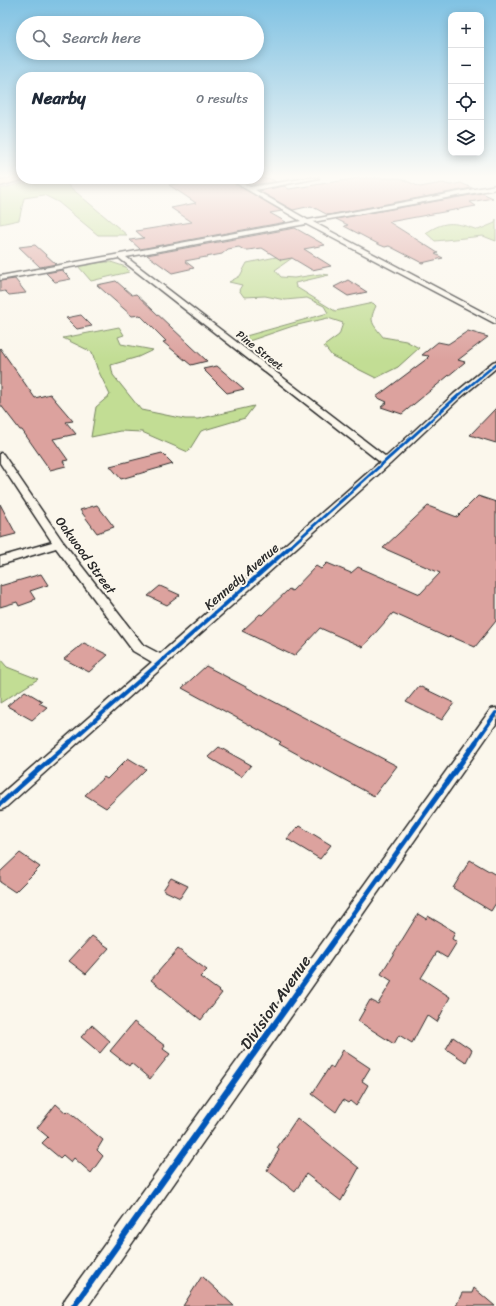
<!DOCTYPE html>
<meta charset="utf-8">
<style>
:root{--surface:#fff;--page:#f2f2f3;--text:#1f2937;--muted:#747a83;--line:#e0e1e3}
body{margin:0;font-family:Sriracha,sans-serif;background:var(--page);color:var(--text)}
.controls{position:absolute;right:12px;top:12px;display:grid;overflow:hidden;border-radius:8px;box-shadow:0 2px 10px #0003}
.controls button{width:36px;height:36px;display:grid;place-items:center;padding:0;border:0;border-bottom:1px solid var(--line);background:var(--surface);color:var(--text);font:20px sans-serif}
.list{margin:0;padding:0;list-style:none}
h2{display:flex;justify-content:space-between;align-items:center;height:52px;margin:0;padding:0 16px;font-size:17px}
h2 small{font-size:13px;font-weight:400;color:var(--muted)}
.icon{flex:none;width:22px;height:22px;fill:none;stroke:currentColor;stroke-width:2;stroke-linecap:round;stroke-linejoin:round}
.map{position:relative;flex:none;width:496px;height:1306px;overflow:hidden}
.search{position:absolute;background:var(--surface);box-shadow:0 2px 10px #0003;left:16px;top:16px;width:248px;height:44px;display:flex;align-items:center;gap:10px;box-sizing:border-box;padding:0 14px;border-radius:22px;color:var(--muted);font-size:15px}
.panel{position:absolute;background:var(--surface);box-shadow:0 2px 10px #0003;left:16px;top:72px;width:248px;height:112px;border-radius:16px}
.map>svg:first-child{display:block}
.green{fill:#c2dd94;stroke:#768460}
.building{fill:#dca29e;stroke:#2b2b2b}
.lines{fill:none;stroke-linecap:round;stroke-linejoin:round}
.minor-casing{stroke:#2b2b2b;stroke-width:3}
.trunk-casing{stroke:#2b2b2b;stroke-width:3}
.minor{fill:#fbf7ec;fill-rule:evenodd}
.trunk{fill:#fedbac;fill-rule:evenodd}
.cycleway-far4-casing{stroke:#fbf7ec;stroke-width:4}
.cycleway-far3-casing{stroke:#fbf7ec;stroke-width:5}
.cycleway-far2-casing{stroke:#fbf7ec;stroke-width:6}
.cycleway-far1-casing{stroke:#fbf7ec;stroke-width:8}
.cycleway-casing{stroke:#fbf7ec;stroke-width:9}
.cycleway-far4{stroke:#0057b8;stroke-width:2.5}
.cycleway-far3{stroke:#0057b8;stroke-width:3}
.cycleway-far2{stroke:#0057b8;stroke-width:4}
.cycleway-far1{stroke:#0057b8;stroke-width:5}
.cycleway{stroke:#0057b8;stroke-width:6}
.labels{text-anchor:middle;stroke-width:4;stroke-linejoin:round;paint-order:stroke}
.far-street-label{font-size:11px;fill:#2b2b2b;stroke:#fbf7ec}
.street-label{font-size:13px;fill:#2b2b2b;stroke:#fbf7ec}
.near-street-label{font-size:16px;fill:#2b2b2b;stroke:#fbf7ec}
</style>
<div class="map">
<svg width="496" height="1306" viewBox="0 0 496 1306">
<rect width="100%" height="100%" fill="#fbf7ec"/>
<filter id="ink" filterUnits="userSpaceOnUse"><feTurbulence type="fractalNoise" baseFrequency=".025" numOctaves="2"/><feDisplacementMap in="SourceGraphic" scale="8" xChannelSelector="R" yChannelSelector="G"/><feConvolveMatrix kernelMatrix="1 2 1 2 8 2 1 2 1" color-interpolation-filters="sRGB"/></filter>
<g filter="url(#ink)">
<g class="green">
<path d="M37,179H76L64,182L127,235H98L58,202L44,195L24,198L19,220L0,224V189Z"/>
<path d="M496,219V241L483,236L435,241L426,233C446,219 457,223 478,230L495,223Z"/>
<path d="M281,256L292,258L275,270L281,277L294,278L320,274L329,275L295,283L296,287L335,311L373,303L376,306C368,322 373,324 383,337L406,341L419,348L398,367L376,378L332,356L324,346L339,335L343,323L328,318L293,326L249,341L246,336L328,313L324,306L307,298L285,300L265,296L244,297L239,290L242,285L229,282L240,276L247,263Z"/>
<path d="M102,262H111L126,267L129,272L91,281L78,266Z"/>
<path d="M119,327L124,335L118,337L121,344L153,350L138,357L111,365L113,375L141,410L185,419H198L254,406L245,418L201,431L188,452L142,432L120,431L91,437L96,407L110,395L97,368L92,352L63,338Z"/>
<path d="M0,659L7,667L38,679L0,703Z"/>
</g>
<g class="building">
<path d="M259,178H269L276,182L250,185L239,179H259Z"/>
<path d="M359,178H400L420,187L442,183L450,185L461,183L472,188L328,215L311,206L293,210L259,191L284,186L289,189Z"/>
<path d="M204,179H228L282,211L270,213L286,222L140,249L130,240L144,238L136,231L192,222L171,208L196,203L169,185Z"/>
<path d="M482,193L493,198L470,202L476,206L389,222L438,253L435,254L443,258L422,263L389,246L385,247L380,245L344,226L348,225L336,219Z"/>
<path d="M295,228L325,245L304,249L331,266L312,270L292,258L281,260L262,248L248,250H244L239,247L228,249L222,254L185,261L194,268L172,273L147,255Z"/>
<path d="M35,245L56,264L40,267L19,247Z"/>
<path d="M62,270L71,279L55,282L46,273Z"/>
<path d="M15,279L26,293L9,295L5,291L0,292V281Z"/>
<path d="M348,280L367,292L348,296L334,287Z"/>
<path d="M116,281L132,295L136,294L207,361L191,365L163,342L166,341L140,315L132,316L97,285Z"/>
<path d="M81,315L92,326L77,329L66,318Z"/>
<path d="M468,331L488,337L458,360L465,362L402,414L381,407L387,402L376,397L428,358H427L429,356L422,355L438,342L448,344Z"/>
<path d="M0,348L35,398L50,394L73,421L66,422L76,434L53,439L68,460L63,461L66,466L50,470L22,430H20L0,404Z"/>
<path d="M217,366L244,389L227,393L203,369Z"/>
<path d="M496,408V443L470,435Z"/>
<path d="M162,453L173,464L121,479L110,466Z"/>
<path d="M478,496L496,502V621L475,647L450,636L448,638L393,613L363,647L320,628L294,656L242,631L260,614L262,615L289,589L292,591L316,566L321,569L327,563L351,573L358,567L420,594L440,573L383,548L428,506L457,517Z"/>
<path d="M0,504L16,534L0,538Z"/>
<path d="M97,505L104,514L114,527L97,533L80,510Z"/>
<path d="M41,574L48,585L30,591L35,599L33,600V601L19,606L17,602L0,607V586Z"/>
<path d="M160,586L180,595L167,605L148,596Z"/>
<path d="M84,643L108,655L89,672L64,659Z"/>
<path d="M206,666L303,717L397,766L374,796L279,744L281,742L182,688Z"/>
<path d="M419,686L454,703L442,720L406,702Z"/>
<path d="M25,691L42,701L39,703L47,707L32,720L7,706Z"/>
<path d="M219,747L251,765L241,777L208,757Z"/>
<path d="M128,758L146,769L106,808L85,795L104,777L107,779Z"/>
<path d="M300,826L331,845L320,859L287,839L297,827L298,828Z"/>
<path d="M20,853L40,867L15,892L0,882V872Z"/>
<path d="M470,860L496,875V903L491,911L453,888Z"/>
<path d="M171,878L188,886L180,898L163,890Z"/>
<path d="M418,914L426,919L428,916L455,932L452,939L457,942L447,958L437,952L421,978L450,997L437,1022L427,1015L412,1043L399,1035L394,1044L358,1021L370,1000L378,1004L392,981L381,974Z"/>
<path d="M92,936L109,948L86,974L69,961Z"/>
<path d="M178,949L207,970L200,977L222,993L201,1020L151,980Z"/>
<path d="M134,1022L165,1046L163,1049L170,1054L150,1079L131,1063L129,1066L110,1051Z"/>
<path d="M92,1025L110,1041L100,1053L81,1037Z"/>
<path d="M453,1037L472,1050L466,1062L446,1049Z"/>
<path d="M343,1050L370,1068L362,1081L368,1085L356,1106L350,1101L348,1103L343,1100L336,1112L312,1094L330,1066L333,1068Z"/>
<path d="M56,1104L66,1113L68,1111L103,1140L97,1150L103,1156L91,1173L74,1158L71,1162L63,1155L60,1158L42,1143L48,1137L37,1128Z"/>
<path d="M297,1118L359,1168L341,1201L306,1174L295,1192L267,1170L279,1150L277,1148Z"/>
<path d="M202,1276L234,1306H183Z"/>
<path d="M474,1288L495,1306H456L462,1293H472Z"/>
</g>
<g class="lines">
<defs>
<g id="minor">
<path d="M308,178H319L255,190L308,220L496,185V189L313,222L496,319V324L306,224L126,257L386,457L454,394L493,362L496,361V368L460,398L390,464L5,808L0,810V795L152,662L133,651L56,548L0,565V557L52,542L0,463V453L3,454L63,542L143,645L160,654L380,462L119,258L0,280V276L301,221L229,179H236L250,187Z"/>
<path d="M496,708V724L88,1306H62L66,1298L491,709Z"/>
</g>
<path id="trunk" d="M11,178L25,179L0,186V180Z"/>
</defs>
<use href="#minor" class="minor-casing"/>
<use href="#trunk" class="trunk-casing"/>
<use href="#minor" class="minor"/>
<use href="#trunk" class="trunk"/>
<defs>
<path id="cycleway-far4" d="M460,394L496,364"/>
<path id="cycleway-far3" d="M290,547L461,393"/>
<g id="cycleway-far2">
<path d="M69,743L291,546"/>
<path d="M475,743L496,713"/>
</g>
<g id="cycleway-far1">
<path d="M0,804L70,742"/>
<path d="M298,991L476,742"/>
</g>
<path id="cycleway" d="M74,1306L299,990"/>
</defs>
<use href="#cycleway-far4" class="cycleway-far4-casing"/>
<use href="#cycleway-far3" class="cycleway-far3-casing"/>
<use href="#cycleway-far2" class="cycleway-far2-casing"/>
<use href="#cycleway-far1" class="cycleway-far1-casing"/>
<use href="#cycleway" class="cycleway-casing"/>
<use href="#cycleway-far4" class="cycleway-far4"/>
<use href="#cycleway-far3" class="cycleway-far3"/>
<use href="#cycleway-far2" class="cycleway-far2"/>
<use href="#cycleway-far1" class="cycleway-far1"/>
<use href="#cycleway" class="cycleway"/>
</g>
</g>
<linearGradient id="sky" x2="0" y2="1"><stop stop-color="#80c2e3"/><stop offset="0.49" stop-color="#fdfbf6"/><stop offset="1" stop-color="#fdfbf6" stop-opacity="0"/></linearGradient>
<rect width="496" height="360" fill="url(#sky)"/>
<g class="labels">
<g class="far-street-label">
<text transform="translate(260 350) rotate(38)" y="4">Pine Street</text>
</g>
<g class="street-label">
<text transform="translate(86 555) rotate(54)" y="5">Oakwood Street</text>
<text transform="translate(241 576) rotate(-41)" y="5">Kennedy Avenue</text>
</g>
<g class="near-street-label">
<text transform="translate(275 1002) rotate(-55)" y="6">Division Avenue</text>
</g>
</g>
</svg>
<div class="controls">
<button>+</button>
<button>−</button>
<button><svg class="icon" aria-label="locate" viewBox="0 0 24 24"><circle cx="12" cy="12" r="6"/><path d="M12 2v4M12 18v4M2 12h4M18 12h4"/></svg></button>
<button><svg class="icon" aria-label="layers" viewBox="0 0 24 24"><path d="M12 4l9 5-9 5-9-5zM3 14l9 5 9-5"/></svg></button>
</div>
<div class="search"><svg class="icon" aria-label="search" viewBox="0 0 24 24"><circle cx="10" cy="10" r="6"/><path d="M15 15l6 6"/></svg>Search here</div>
<section class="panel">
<h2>Nearby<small>0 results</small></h2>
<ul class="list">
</ul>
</section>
</div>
